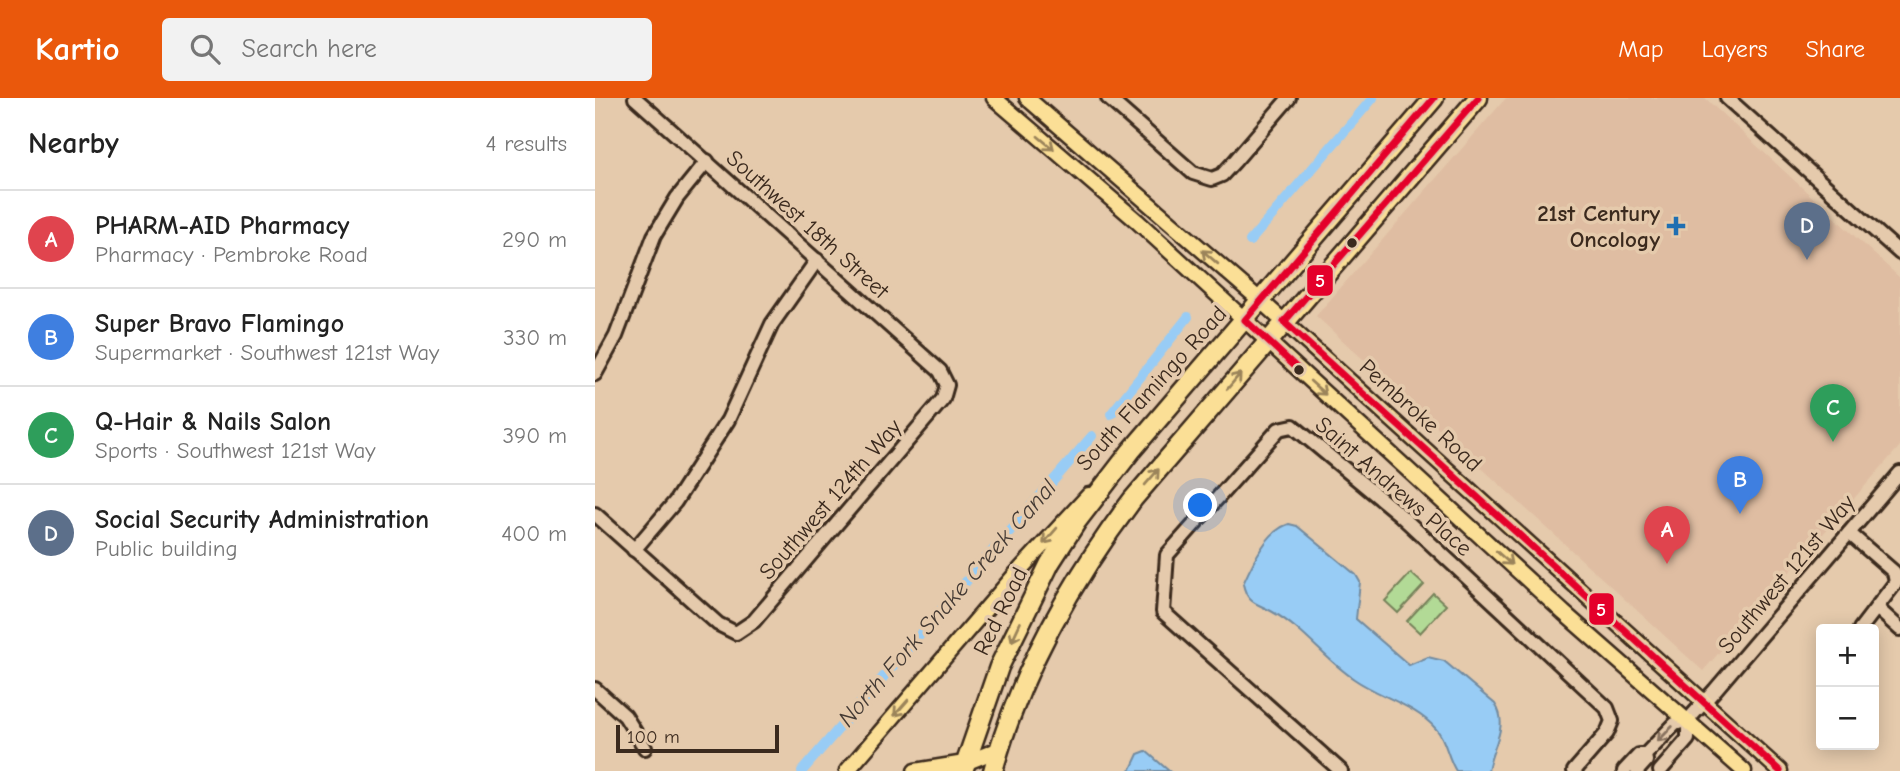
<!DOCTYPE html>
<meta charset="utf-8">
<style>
:root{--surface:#fff;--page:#f2f2f2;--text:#222;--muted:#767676;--line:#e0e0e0;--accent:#ea580c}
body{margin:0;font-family:"Comic Neue",sans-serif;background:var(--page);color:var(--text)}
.controls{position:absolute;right:21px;bottom:21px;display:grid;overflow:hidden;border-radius:7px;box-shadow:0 4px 18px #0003}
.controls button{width:63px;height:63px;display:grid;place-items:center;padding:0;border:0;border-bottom:2px solid var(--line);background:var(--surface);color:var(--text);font:35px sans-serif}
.scale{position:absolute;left:21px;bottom:18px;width:163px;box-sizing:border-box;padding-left:7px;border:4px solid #3b2a1e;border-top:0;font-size:19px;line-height:24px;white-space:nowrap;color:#3b2a1e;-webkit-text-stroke:5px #e5caac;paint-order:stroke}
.you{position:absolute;left:606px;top:408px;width:24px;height:24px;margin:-18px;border:5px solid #fff;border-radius:50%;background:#1a73e8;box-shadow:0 0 0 10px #1a73e833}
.badge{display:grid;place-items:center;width:46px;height:46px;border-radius:50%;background:var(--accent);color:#fff;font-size:23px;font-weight:700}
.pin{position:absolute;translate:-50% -58px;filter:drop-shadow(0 2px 4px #0008)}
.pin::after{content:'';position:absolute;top:37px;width:24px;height:21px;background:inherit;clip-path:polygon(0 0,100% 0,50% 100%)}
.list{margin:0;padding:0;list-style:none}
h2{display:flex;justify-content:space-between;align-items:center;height:91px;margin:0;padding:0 28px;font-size:30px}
h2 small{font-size:23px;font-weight:400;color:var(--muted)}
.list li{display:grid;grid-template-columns:46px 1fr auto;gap:21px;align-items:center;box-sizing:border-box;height:98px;padding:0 28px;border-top:2px solid var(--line)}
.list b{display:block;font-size:26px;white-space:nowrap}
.list p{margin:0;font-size:23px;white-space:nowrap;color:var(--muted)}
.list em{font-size:23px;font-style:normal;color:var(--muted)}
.icon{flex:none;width:38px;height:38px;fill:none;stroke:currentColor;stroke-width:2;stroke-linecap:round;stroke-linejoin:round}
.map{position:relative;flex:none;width:1305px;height:673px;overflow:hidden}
header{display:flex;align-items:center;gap:42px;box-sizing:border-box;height:98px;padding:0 35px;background:var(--accent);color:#fff}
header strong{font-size:33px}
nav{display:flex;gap:38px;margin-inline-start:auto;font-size:24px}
.search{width:490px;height:63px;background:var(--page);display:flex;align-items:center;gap:18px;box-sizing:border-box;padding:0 24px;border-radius:7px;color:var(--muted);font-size:26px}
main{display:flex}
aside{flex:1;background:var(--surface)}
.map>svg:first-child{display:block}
.built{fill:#dfbda2}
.pitch{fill:#b2da96;stroke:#76825a;stroke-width:2}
.water{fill:#98ccf5;stroke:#738b9f;stroke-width:2}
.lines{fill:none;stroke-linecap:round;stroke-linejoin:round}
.canal{stroke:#98ccf5;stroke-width:10}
.minor-casing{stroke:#3b2a1e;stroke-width:18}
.major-casing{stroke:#3b2a1e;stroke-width:19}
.highway-casing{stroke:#3b2a1e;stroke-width:23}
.minor{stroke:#e5caac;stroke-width:12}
.major{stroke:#fbdf96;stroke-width:14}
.highway{stroke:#fbdf96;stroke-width:18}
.bus-1-casing{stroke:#e5caac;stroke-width:12}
.bus-1{stroke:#e4002b;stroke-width:7}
.oneway{stroke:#9b845a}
.oneway2{stroke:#88725e}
.poi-dot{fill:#1f6fb2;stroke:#e5caac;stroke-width:2.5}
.bus-dot{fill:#3b2a1e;stroke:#e5caac;stroke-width:2.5}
.labels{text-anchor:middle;stroke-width:7;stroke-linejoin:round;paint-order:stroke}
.poi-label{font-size:23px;font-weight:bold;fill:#3b2a1e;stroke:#e5caac;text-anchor:end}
.street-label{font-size:23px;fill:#3b2a1e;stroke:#e5caac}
.water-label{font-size:24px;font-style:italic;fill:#443a34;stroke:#e5caac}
.line-badge{stroke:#e5caac;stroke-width:2.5}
.badge-label{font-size:19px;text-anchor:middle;font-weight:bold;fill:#fff}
</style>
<header>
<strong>Kartio</strong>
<div class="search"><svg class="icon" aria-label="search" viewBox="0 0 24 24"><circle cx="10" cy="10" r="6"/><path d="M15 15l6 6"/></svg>Search here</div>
<nav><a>Map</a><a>Layers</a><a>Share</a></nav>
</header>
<main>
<aside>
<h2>Nearby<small>4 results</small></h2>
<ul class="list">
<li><span class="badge" style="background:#e0444e">A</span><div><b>PHARM-AID Pharmacy</b><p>Pharmacy · Pembroke Road</p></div><em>290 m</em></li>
<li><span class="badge" style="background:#3f7fe0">B</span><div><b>Super Bravo Flamingo</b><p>Supermarket · Southwest 121st Way</p></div><em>330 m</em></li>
<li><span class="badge" style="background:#2e9e5b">C</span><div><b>Q-Hair &amp; Nails Salon</b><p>Sports · Southwest 121st Way</p></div><em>390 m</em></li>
<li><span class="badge" style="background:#5c6f8a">D</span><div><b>Social Security Administration</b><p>Public building</p></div><em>400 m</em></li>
</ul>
</aside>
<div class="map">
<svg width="1305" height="673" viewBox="0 0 1305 673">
<rect width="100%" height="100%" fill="#e5caac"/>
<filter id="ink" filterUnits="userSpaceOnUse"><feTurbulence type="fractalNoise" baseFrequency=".0143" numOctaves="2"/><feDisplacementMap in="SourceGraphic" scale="14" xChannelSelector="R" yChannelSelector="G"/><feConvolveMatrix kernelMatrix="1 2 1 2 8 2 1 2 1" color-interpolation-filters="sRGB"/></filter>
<g filter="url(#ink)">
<path class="built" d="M911,0H1110L1305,180V348L1108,573L721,218Z"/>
<g class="pitch">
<path d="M816,475L829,487L803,515L790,503Z"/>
<path d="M838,495L851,507L825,535L812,523Z"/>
</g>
<g class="water">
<path d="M694,426L702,428L761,477L765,484L761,521L814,567L833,559L849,563L900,606C915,628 896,650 893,673H861C852,659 851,641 841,631C820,607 785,599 759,581C729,561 709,531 676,513C661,505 652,505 648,486C657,466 672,432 694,426Z"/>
<path d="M551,653L574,673H535L543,656Z"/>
</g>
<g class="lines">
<g class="canal">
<path d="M655,143L778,0"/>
<path d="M516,316L593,219"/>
<path d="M207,673L497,338"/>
</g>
<defs>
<g id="minor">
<path d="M513,0L598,75L617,81L627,77L639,64L694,0"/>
<path d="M1132,0L1305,155"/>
<path d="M0,276L21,238L59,138L82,100L112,63"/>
<path d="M0,416L123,526L141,535L159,523L348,301L352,287L345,273L40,0"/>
<path d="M1254,435L1299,474L1301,484L1265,531"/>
<path d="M39,452L80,404L133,322L177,226L222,162"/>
<path d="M1283,511L1305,531"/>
<path d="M0,591L30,618L50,650"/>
<path d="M746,673L568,514L572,457L684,331L698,328L804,416L1012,610L1017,623L1012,635L979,673"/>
<path d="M1029,673L1044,657H1050"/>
<path d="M1042,673L1051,663L1050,657L1080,626L1093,622L1120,592L1305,375"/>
<path d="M1065,673L1093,641V622"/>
</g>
<g id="major">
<path d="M399,0L542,123L969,515L1149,673"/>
<path d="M432,0L666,203L1185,673"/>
<path d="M252,673L420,477L494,397"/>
<path d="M320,673L370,665L405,651"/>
</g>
<g id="highway">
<path d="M368,673L404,569L455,465L482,423L536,353L839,0"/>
<path d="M398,673C425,574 477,482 538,401L883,0"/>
</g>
</defs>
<use href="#minor" class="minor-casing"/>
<use href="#major" class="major-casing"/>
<use href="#highway" class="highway-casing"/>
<use href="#minor" class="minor"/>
<use href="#major" class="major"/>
<use href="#highway" class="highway"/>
<defs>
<g id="bus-1">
<path d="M883,0L689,224L1185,673"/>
<path d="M704,272L650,222L839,0"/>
</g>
</defs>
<use href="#bus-1" class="bus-1-casing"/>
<use href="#bus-1" class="bus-1"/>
</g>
<defs><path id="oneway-shaft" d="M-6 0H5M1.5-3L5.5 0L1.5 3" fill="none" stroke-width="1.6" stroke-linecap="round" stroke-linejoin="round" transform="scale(1.75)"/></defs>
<g class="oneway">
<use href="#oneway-shaft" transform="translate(451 45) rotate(40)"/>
<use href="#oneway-shaft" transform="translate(615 159) rotate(-139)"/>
<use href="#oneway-shaft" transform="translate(639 283) rotate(-50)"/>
<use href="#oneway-shaft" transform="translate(723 290) rotate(42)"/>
<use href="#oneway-shaft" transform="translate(557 379) rotate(-49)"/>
<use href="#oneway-shaft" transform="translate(455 438) rotate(131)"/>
<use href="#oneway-shaft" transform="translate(909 460) rotate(42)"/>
<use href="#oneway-shaft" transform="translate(421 534) rotate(115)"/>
<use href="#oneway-shaft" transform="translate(306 610) rotate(131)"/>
</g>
<use class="oneway2" href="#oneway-shaft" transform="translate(1070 636) rotate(134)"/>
</g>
<path class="poi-dot" d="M1077.5 117.5h7v7h7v7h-7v7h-7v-7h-7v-7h7z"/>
<g class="bus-dot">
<circle cx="757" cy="145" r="6"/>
<circle cx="704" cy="272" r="6"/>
</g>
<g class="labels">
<g class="poi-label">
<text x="1065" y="123">21st Century<tspan x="1065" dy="26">Oncology</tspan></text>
</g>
<g class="street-label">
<text transform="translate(213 126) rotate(42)" y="8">Southwest 18th Street</text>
<text transform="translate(556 290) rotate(-48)" y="8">South Flamingo Road</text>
<text transform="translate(826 317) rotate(42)" y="8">Pembroke Road</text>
<text transform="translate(799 388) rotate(41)" y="8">Saint Andrews Place</text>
<text transform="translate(235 401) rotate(-49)" y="8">Southwest 124th Way</text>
<text transform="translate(1191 476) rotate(-50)" y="8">Southwest 121st Way</text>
<text transform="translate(405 513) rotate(-64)" y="8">Red Road</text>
</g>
<g class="water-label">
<text transform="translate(352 505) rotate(-49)" y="8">North Fork Snake Creek Canal</text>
</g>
</g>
<g class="line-badge">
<rect x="711" y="166" width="28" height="33" rx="7" fill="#e4002b"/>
<rect x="993" y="494" width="27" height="34" rx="7" fill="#e4002b"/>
</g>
<g class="badge-label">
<text x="725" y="189">5</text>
<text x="1006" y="518">5</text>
</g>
</svg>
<div class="controls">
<button>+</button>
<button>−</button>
</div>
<div class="scale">100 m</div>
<div class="you"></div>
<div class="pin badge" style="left:1072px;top:466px;background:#e0444e">A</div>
<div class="pin badge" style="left:1145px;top:416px;background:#3f7fe0">B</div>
<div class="pin badge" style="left:1238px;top:344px;background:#2e9e5b">C</div>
<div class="pin badge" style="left:1212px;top:162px;background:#5c6f8a">D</div>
</div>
</main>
